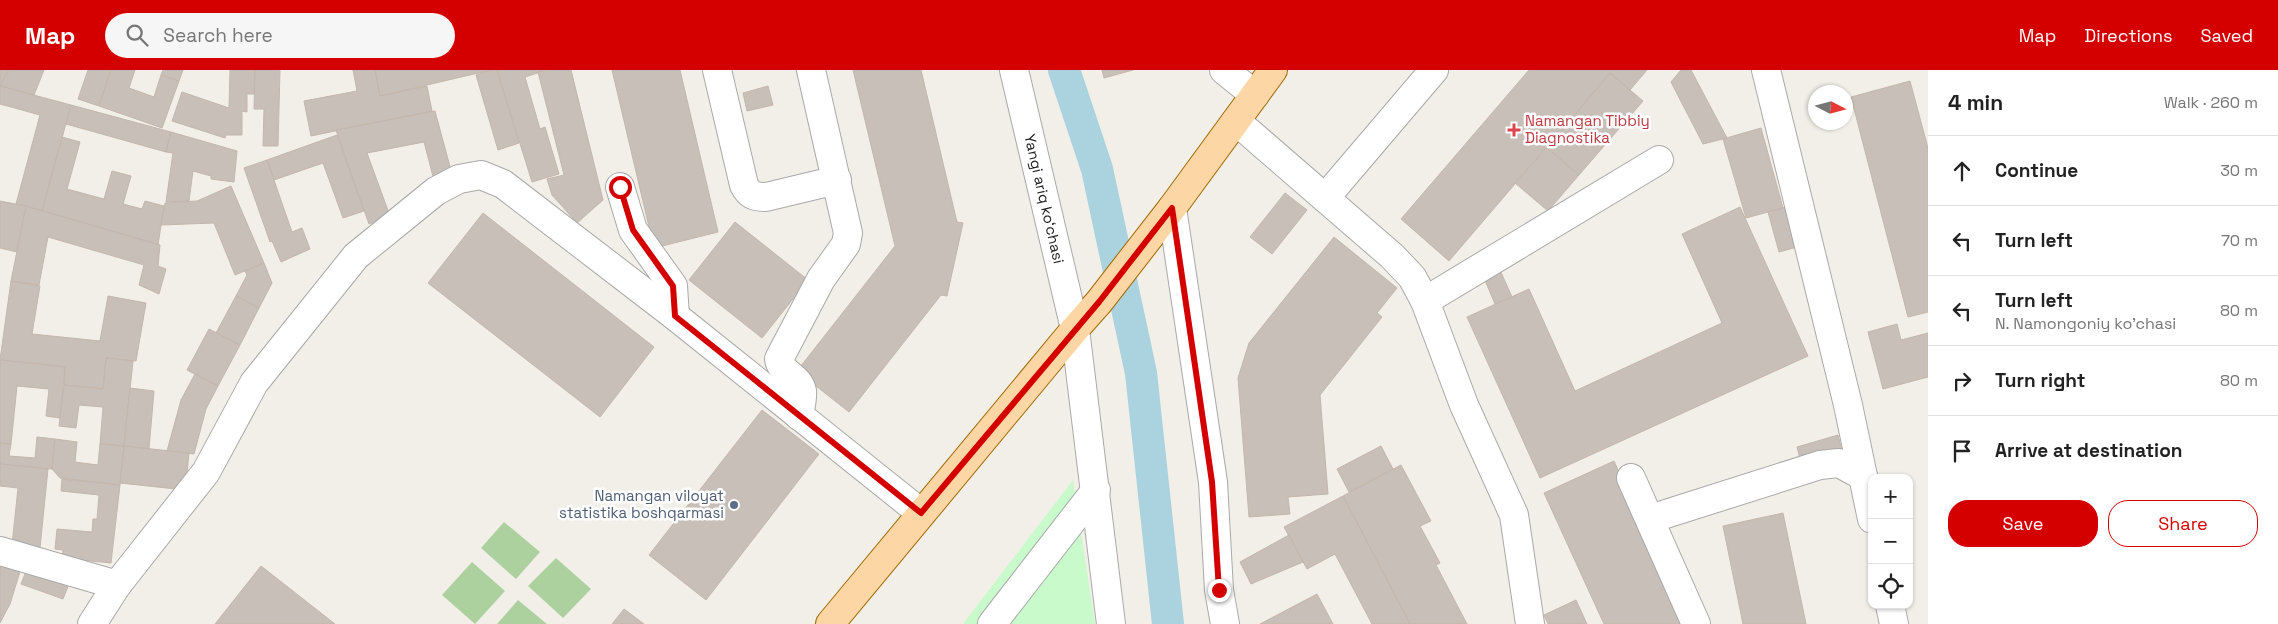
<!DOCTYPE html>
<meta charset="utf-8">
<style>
:root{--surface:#fff;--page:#f6f6f6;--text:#222;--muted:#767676;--line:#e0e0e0;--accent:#d40000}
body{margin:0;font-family:"Space Grotesk",sans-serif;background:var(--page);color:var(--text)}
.controls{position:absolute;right:15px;bottom:15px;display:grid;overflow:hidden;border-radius:10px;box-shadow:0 1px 4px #0004}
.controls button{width:45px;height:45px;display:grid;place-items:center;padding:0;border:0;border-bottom:1px solid var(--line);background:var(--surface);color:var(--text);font:25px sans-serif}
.compass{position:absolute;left:1808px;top:15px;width:45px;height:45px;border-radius:50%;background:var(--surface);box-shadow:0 1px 4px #0004;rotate:96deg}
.stop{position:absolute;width:15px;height:15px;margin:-11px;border:4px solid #d40000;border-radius:50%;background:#fff}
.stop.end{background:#d40000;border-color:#fff;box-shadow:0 1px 5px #0008}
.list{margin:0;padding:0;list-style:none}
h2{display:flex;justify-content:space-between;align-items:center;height:65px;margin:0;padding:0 20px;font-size:21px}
h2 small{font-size:16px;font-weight:400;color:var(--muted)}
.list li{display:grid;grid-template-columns:32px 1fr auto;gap:15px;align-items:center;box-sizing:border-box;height:70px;padding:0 20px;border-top:1px solid var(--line)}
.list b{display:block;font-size:19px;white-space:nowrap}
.list p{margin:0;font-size:16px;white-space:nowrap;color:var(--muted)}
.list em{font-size:16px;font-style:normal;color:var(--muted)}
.actions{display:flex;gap:10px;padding:15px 20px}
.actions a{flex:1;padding:11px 0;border:1px solid var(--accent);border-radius:20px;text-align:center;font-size:18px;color:var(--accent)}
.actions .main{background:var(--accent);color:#fff}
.icon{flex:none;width:28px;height:28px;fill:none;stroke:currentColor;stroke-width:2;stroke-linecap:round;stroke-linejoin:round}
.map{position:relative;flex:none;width:1928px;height:554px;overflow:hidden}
header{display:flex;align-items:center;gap:30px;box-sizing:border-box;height:70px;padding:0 25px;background:var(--accent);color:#fff}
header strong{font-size:24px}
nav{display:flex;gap:28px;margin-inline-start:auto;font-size:18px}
.search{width:350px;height:45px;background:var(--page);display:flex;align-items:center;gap:12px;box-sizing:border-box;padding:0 18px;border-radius:28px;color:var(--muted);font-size:19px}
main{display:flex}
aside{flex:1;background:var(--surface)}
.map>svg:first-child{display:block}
.forest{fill:#add19e}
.park{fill:#c8facc}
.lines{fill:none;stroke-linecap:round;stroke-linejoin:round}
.canal{stroke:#aad3df;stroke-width:32}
.building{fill:#c7bfb8;stroke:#c4b6ab}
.minor-casing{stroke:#a9a9a9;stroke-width:30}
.major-casing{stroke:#a06b00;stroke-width:30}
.minor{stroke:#fff;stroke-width:28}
.major{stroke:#fcd6a4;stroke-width:28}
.route{stroke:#d40000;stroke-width:6}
.health-dot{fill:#e0444e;stroke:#fff;stroke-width:2}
.service-dot{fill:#5c6f8a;stroke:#fff;stroke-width:2}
.labels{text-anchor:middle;stroke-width:5;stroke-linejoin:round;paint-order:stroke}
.health-label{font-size:15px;fill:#be3a42;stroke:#fff;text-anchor:start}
.street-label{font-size:15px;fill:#222;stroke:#fff}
.service-label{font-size:15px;fill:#4e5e75;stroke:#fff;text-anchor:end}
</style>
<header>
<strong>Map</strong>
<div class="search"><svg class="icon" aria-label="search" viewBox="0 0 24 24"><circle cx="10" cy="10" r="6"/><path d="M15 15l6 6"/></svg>Search here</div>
<nav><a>Map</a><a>Directions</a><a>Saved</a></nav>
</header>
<main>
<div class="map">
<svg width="1928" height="554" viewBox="0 0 1928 554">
<rect width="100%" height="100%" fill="#f2efe9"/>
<g class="forest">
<path d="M504,452L540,482L516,509L481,478Z"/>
<path d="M556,488L591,519L563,548L528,516Z"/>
<path d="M472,492L505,521L475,554L442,525Z"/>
<path d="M518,530L547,554H497Z"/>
</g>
<path class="park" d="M1073,410L1095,554H963Z"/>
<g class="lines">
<path class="canal" d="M1064,0L1097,99L1141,303L1168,554"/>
</g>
<g class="building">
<path d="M0,0H8L1,16H0Z"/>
<path d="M8,0H44L34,25L1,16Z"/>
<path d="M88,0H111L99,36L78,29Z"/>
<path d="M111,0H135L129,18L154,27L161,5L179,11L162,58L99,36Z"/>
<path d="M163,0H183L179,11L161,5Z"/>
<path d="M230,0H255L254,24H247V42L242,41V65H226L225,68L172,51L182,22L229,38Z"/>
<path d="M255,0H280L278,76H263L264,39H254Z"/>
<path d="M353,0H375L380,26L427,16L432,41L311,66L304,31L357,21Z"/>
<path d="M375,0H491L380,26Z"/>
<path d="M491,0H497L519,73L498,80L476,5Z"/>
<path d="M497,0H547L525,7L540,59L545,57L559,104L532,112Z"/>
<path d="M547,0H571L603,130L577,153L552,125L547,109L564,105L538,2Z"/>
<path d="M612,0H680L718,162L654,178Z"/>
<path d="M853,0H921L957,152L963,153L947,226L941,225L849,342L797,301L895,176Z"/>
<path d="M1102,0H1133L1104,8Z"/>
<path d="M1529,0H1647L1630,20L1610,3L1449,191L1401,149Z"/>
<path d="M1681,0H1691L1727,68L1703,74L1671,12Z"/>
<path d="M1610,3L1643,31L1579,105L1547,78Z"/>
<path d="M1910,11L1928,78V242L1908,247L1851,27Z"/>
<path d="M0,16L71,35L42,141L16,134L40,45L0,34Z"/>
<path d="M768,16L773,35L747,41L743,23Z"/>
<path d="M71,35L171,62L166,82L66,54Z"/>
<path d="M435,41L452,104L434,110L424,72L367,83L390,146L369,154L336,60Z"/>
<path d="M1761,58L1783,138L1746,148L1723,69Z"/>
<path d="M171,62L237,81L234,112L211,109V106L193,101L189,131L166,132L173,83L166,82Z"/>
<path d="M337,65L364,141L343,148L323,93L274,110L267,90Z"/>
<path d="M62,67L80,72L67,119L104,129L112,101L131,106L123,134L142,139L145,131L164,136L158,175L42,141Z"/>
<path d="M1547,78L1579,105L1548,141L1515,113Z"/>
<path d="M267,90L292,162L302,158L310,179L281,192L272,171L270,172L244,98Z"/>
<path d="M231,116L264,193L235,205L214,153L161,155L165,133L197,131Z"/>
<path d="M1285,123L1307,140L1272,184L1250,167Z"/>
<path d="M0,131L26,136L17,182L0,178Z"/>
<path d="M26,136L160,175L158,196L166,199L159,224L139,215L144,195L48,167L39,215L11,211Z"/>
<path d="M1790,136L1801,176L1779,182L1768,142Z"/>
<path d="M1740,137L1808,286L1540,408L1467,247L1529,219L1575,321L1722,253L1682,164Z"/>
<path d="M483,143L654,277L600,347L428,213Z"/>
<path d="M735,152L808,210L762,268L689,210Z"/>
<path d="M1334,167L1397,218L1377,243L1382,247L1320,325L1328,424L1288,427L1290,444L1249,447L1238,308L1249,273Z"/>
<path d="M264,193L272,213L259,238L236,226L247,205L245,201Z"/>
<path d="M1500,200L1512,227L1495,234L1484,208Z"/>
<path d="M11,211L40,216L32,264L100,271L108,226L146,233L136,291L106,288L103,319L64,315L65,297L0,290Z"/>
<path d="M236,226L259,238L240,275L216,263Z"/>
<path d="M1897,254L1901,270L1928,263V307L1883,319L1868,262Z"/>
<path d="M209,259L240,275L218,316L187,300Z"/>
<path d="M106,288L133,291L124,376L100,374L103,337L79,335L76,358L59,356L64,315L103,319Z"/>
<path d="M0,290L65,297L60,348L46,346L49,319L17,316L11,374L0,373Z"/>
<path d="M195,304L218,316L206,339L194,384L167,381L181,330Z"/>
<path d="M130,318L154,321L149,379L124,376Z"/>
<path d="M762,340L819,384L706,530L649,485Z"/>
<path d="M1838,365L1842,381L1801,393L1797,377Z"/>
<path d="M37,367L55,369L52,399L0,394V373L11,374L9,386L35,388Z"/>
<path d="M55,369L77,372L75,392L98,395L100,374L124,376L120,415L60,408L52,399Z"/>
<path d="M124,376L189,383L187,403L176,419L120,413Z"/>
<path d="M1381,376L1393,399L1349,422L1337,399Z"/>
<path d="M1614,391L1688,554H1604L1544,423Z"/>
<path d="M0,394L48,399L40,478L12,475L18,418L0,416Z"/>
<path d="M1401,395L1431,451L1420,456L1440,493L1436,495L1467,554H1410L1343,426Z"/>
<path d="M62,409L120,415L111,493L62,488L63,480L55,479L57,459L92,462L93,449H97L99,425L61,421Z"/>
<path d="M1343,426L1410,554H1372L1335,484L1307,499L1284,457Z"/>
<path d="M1783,443L1806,554H1743L1723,456Z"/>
<path d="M1289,465L1303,492L1251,514L1240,492Z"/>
<path d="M0,489L22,495L10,534L0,553Z"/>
<path d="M29,494L71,509L63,529L21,514Z"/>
<path d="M261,496L335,554H215Z"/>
<path d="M1317,524L1333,554H1260Z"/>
<path d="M1576,530L1587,554H1548L1544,545Z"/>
<path d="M624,539L644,554H612Z"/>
</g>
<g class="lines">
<defs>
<g id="minor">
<path d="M717,0L744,115C749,125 754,127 766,127L837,110"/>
<path d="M1014,0L1075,259L1111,554"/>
<path d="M1224,0L1255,25"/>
<path d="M1766,0L1848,335L1872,449"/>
<path d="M1236,51L1392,186L1412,207L1425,231L1464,335L1514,445L1530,554"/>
<path d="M620,117L633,160L673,216L675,246"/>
<path d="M1325,128L1434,0"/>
<path d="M1172,138L1213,412L1219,520L1225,554"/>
<path d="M1425,231L1659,90"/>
<path d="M799,346C800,338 803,329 802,321C799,306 781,304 779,289L821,209L846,174L848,163L811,0"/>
<path d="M1631,408L1696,554"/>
<path d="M1650,449L1820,395L1839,393L1863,406"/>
<path d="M0,481L117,515"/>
<path d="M1890,535L1894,554"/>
<path d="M92,554L117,515L206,402L254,313L356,186L436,121L459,109L481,105L503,114L675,246L921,443"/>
<path d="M992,554L1096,420"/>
</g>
<path id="major" d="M830,554L1075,259L1099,232L1172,138L1273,0"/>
</defs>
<use href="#minor" class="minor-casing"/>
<use href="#major" class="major-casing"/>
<use href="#minor" class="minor"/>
<use href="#major" class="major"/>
</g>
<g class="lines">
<path class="route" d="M620,117L633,160L673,216L675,246L921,443L1099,232L1172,138L1212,412L1219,520"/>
</g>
<path class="health-dot" d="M1511.5 52.5h5v5h5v5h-5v5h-5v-5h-5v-5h5z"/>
<circle class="service-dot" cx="734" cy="435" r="5"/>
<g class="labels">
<g class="health-label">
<text x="1525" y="56">Namangan Tibbiy<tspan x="1525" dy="17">Diagnostika</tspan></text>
</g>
<g class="street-label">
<text transform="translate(1044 129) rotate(77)" y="5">Yangi ariq ko‘chasi</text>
</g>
<g class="service-label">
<text x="724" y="431">Namangan viloyat<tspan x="724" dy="17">statistika boshqarmasi</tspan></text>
</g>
</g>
</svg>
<div class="controls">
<button>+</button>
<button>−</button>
<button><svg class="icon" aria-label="locate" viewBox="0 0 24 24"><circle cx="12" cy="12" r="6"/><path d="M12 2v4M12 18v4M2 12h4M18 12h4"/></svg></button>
</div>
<svg class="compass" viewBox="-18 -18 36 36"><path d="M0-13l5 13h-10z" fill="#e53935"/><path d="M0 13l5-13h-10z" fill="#767676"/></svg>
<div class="stop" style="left:620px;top:117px"></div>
<div class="stop end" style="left:1219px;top:520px"></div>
</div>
<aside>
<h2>4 min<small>Walk · 260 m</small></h2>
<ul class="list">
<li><svg class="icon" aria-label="ahead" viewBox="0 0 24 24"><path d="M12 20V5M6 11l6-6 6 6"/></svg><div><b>Continue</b></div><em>30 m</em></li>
<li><svg class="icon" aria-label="left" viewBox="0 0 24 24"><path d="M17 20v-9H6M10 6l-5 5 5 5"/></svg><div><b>Turn left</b></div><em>70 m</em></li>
<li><svg class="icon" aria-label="left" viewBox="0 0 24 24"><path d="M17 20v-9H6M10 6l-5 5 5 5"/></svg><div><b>Turn left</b><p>N. Namongoniy ko'chasi</p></div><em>80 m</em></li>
<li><svg class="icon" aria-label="right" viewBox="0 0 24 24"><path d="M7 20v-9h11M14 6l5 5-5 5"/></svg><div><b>Turn right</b></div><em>80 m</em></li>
<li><svg class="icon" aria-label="arrive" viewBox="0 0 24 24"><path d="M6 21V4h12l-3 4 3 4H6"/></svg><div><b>Arrive at destination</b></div></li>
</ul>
<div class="actions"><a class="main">Save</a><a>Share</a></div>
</aside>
</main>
